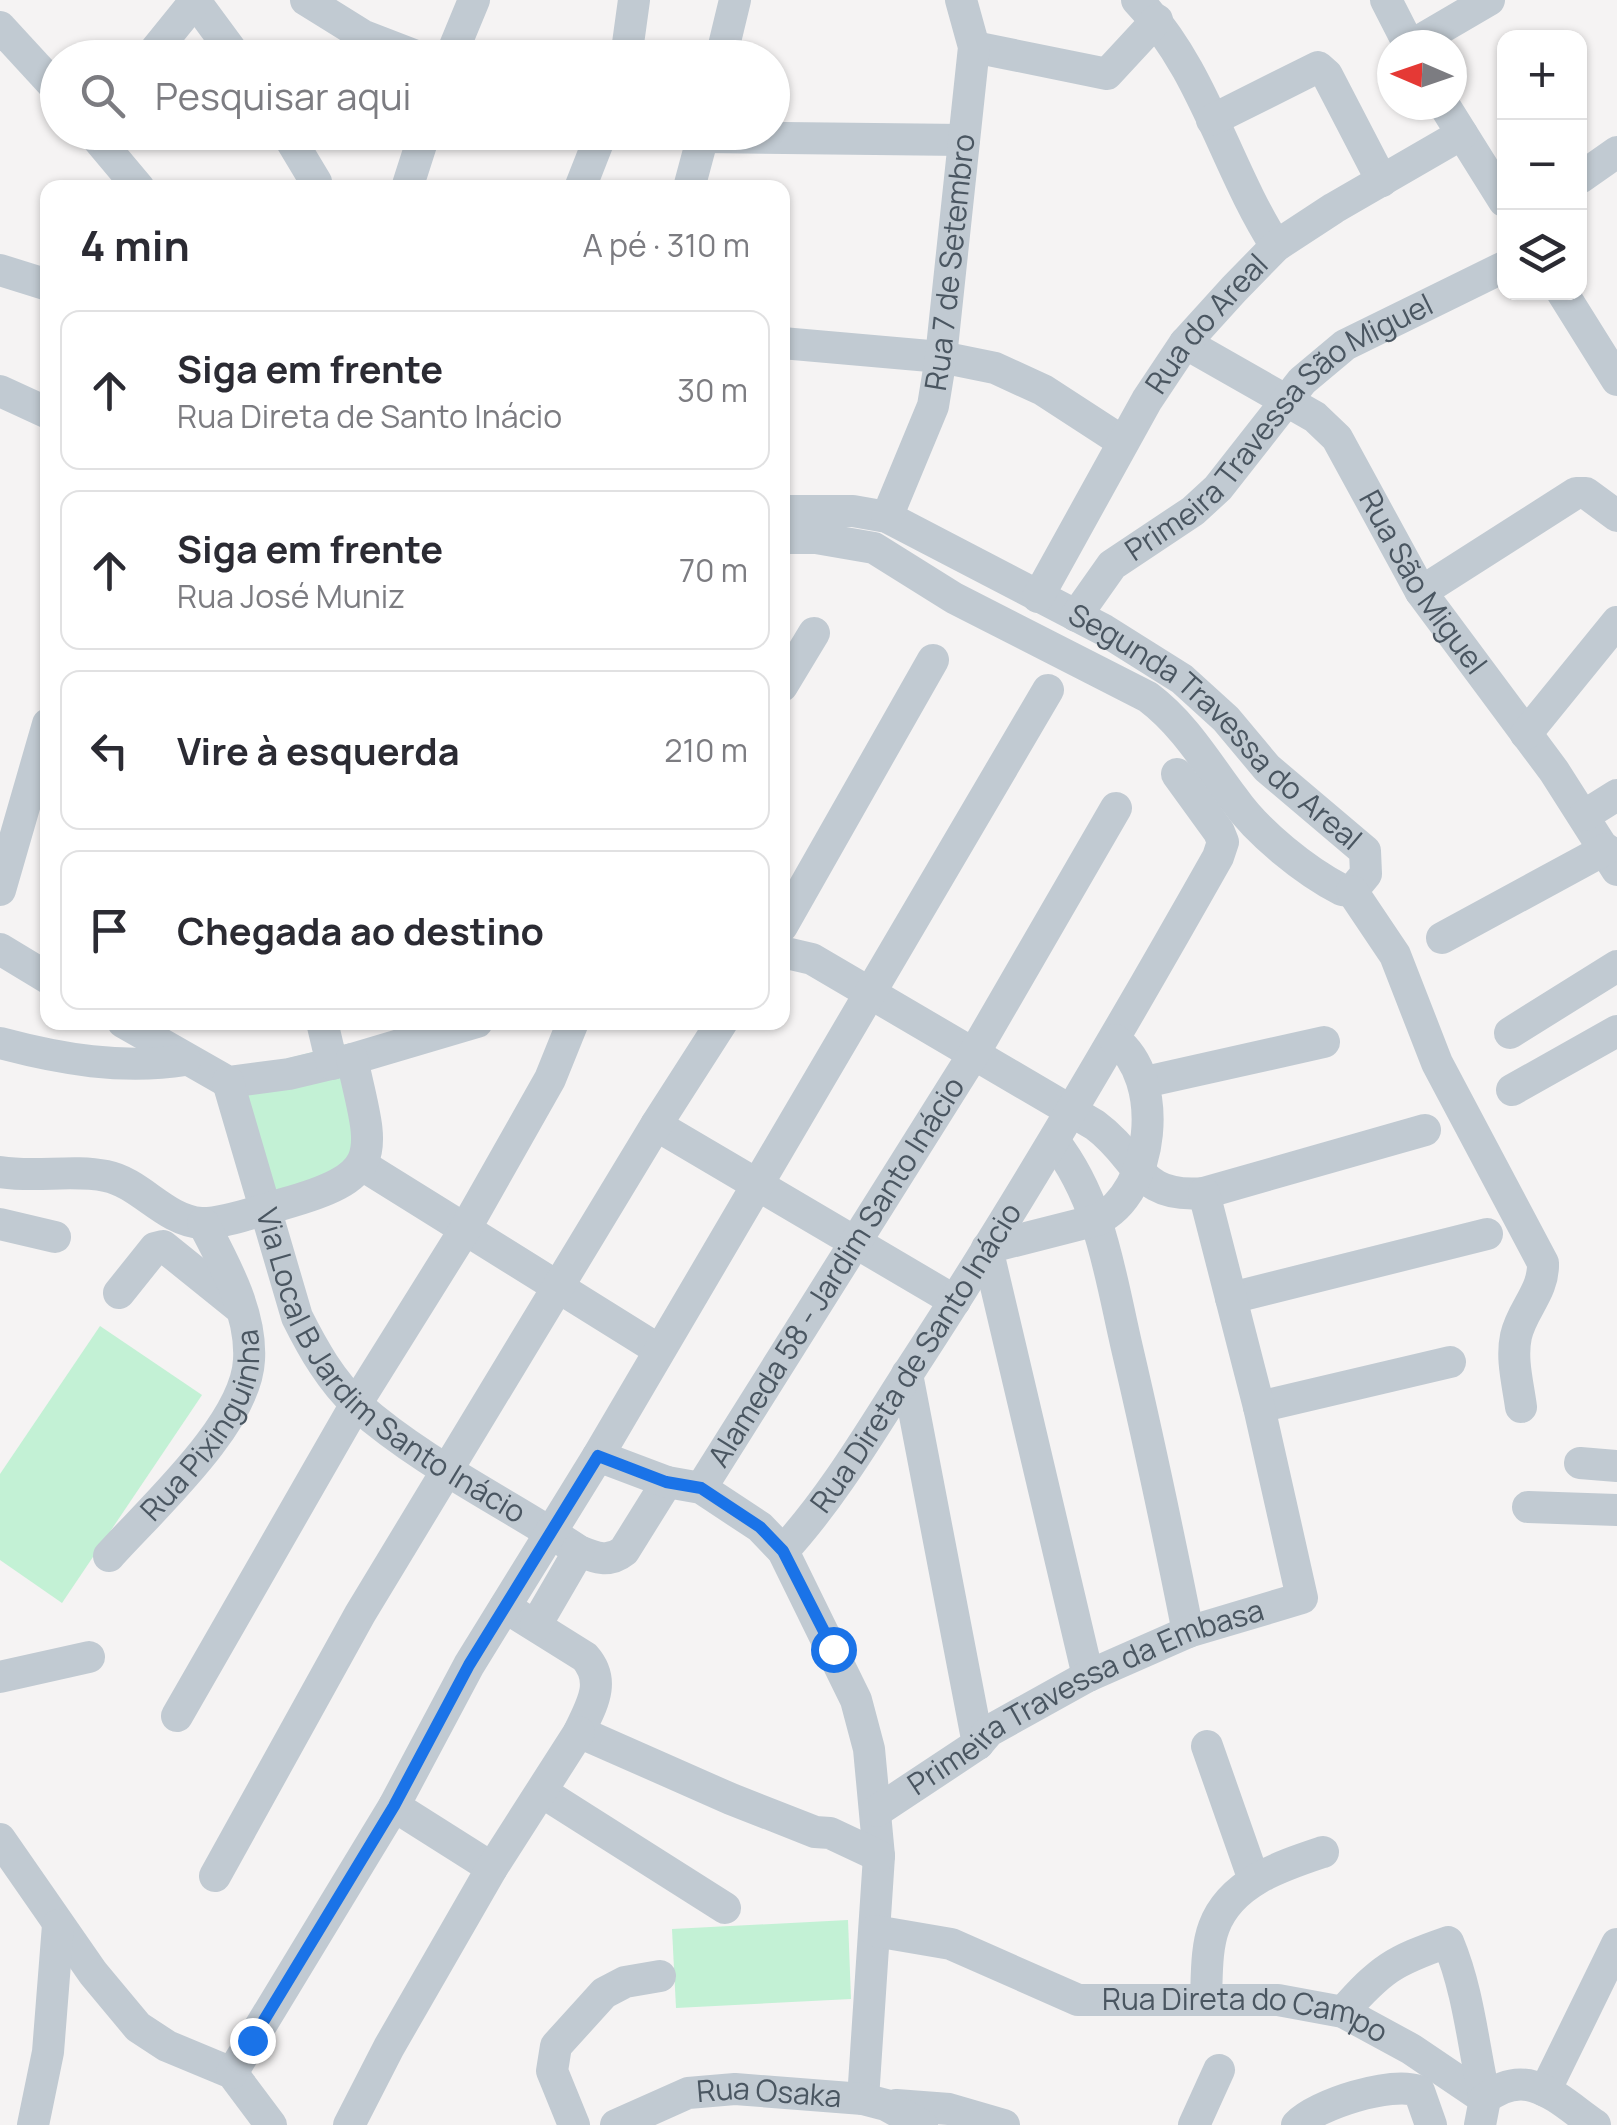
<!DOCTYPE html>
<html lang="pt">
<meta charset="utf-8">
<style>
:root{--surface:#fff;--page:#f2f2f3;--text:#2b2b33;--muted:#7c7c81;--line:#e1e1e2}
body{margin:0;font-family:Manrope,sans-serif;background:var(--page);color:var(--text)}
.controls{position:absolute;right:30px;top:30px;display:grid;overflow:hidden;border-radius:20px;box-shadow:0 2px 8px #0004}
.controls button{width:90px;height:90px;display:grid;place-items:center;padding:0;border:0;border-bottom:2px solid var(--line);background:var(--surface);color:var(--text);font:50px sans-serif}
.compass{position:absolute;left:1377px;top:30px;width:90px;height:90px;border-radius:50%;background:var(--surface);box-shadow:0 2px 8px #0004;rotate:272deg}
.stop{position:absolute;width:30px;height:30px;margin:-22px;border:8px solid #1a73e8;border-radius:50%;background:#fff}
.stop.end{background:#1a73e8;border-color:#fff;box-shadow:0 2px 10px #0008}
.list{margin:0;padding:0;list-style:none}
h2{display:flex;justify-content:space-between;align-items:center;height:130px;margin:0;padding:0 40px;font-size:42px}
h2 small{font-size:32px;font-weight:400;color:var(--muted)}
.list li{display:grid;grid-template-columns:65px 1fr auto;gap:30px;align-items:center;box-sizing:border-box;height:160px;margin:0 20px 20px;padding:0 20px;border:2px solid var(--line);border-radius:20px}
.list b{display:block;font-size:38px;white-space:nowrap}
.list p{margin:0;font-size:32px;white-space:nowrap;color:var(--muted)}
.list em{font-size:32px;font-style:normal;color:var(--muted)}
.icon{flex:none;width:55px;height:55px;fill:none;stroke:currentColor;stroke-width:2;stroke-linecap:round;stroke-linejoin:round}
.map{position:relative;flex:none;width:1617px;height:2125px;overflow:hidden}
.search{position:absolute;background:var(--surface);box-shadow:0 2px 8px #0004;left:40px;top:40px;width:750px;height:110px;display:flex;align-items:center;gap:25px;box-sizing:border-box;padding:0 35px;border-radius:55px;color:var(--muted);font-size:38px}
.panel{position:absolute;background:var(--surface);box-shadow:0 2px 8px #0004;left:40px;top:180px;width:750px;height:850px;border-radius:20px}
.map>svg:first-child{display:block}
.green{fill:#c3f1d5}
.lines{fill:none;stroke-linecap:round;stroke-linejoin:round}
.minor{stroke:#c1cad2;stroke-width:32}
.route{stroke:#1a73e8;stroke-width:12}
.labels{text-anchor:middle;stroke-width:9;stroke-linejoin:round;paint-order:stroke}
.street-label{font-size:30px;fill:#4a5661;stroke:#fff}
</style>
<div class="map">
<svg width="1617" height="2125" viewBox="0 0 1617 2125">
<rect width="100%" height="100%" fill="#f5f3f3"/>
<g class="green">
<path d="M344,1044L356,1163L260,1204L231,1073Z"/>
<path d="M100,1326L202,1395L62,1603L0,1560V1474Z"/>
<path d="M848,1920L851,1999L676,2008L672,1929Z"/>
</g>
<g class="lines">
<g class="minor">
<path d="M306,0L364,36L421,58"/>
<path d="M1137,0C1204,69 1225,167 1276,246"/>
<path d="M1386,0L1409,45"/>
<path d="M195,1L237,58"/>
<path d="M0,27L58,90"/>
<path d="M1412,45L1489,0"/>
<path d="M974,47L1107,74L1157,20"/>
<path d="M149,58L196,0"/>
<path d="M450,58L474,0"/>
<path d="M626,58L634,0"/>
<path d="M721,58L735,0"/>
<path d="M1444,105L1504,201"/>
<path d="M1212,120L1318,67L1327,75L1382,181"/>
<path d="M92,132L139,188"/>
<path d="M286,132L316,182"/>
<path d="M703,137L964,140"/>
<path d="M1580,178L1617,152"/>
<path d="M407,188L425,132"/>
<path d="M580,188L602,132"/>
<path d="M689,188L704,132"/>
<path d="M0,270L48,285"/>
<path d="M1562,292L1617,380"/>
<path d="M782,343L941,357L995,368L1043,390L1123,442"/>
<path id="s1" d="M1185,343L1315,417L1337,438L1421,592L1554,771L1617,870"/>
<path d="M0,391L48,413"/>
<path id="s2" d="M782,511H853L887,517L1104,630L1182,679L1226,719L1267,768L1365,851L1366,874L1352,891L1342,890C1305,871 1258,833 1234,799C1206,762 1185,725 1148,697L954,598L874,548L816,538H782"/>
<path id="s3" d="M887,517L933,406L941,357L974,47L961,0"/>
<path d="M1421,592L1576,493H1586L1617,516"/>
<path id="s4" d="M1038,597L1147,400L1185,343L1234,289L1276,246L1334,208L1462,134"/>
<path id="s5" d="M1076,616L1112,565L1193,511L1218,488L1302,381L1345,345L1504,267"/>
<path d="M782,686L814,633"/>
<path d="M1526,734L1617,622"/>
<path d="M1585,815L1617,795"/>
<path d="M0,890L48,724"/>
<path d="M1352,891L1395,955L1437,1063L1543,1263C1544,1292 1522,1309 1516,1336C1511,1359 1518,1384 1521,1407"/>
<path d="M782,926L933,660"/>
<path d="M1442,938L1606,849"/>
<path d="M0,949L48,978"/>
<path d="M782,952L812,959L1095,1125C1141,1159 1137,1199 1204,1193L1425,1130"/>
<path d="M123,1022L228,1082L289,1074L352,1059L477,1022"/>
<path d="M322,1022L332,1064"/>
<path d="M1510,1033L1617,966"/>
<path d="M0,1043C60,1059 123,1070 185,1060"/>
<path id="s6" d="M228,1082L297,1317C313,1349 331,1381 358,1406C424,1464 507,1503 579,1551C596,1558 609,1563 624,1551L667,1482"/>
<path d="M1145,1082L1324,1042"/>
<path d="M1512,1090L1617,1031"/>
<path d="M656,1125L955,1301"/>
<path d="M1054,1141C1101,1201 1110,1275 1127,1348C1149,1442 1169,1537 1188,1632"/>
<path d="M362,1165L659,1350"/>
<path d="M0,1172C35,1178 72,1169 106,1176C141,1183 164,1220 201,1223C222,1224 262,1210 283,1204C388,1175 373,1153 352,1059"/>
<path d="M0,1224L55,1237"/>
<path d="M119,1293L155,1248L163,1246L240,1308"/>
<path d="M1231,1298L1487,1234"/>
<path d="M907,1374L978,1744"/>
<path d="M1259,1407L1450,1362"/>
<path d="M598,1456L667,1482L701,1488L760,1527L783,1551L856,1700L869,1749L879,1856L863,2099"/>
<path d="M1580,1463L1617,1466"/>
<path id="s7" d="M701,1488L973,1055L1116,808"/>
<path d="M1528,1507L1617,1510"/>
<path id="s8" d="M783,1551C836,1493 875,1424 918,1358C1024,1195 1122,1027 1218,857L1223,842L1219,832L1177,774"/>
<path id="s9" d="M109,1556C151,1509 246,1424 249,1360C252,1313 224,1263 203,1223"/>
<path d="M505,1607L585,1657C607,1682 591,1706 579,1732L731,1799L815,1832L830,1833L879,1856"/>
<path d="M536,1625L579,1551"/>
<path d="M1088,1676L987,1248L1097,1220C1155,1192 1166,1079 1115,1040"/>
<path d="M0,1677L89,1657"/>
<path d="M177,1716L356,1404L464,1231L550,1079L573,1022"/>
<path d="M1207,1746L1254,1880"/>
<path d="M542,1792L725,1908"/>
<path d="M394,1806L492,1868"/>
<path id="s10" d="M877,1811L978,1744L989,1731L1088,1676L1188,1632L1302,1598L1259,1407L1204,1193"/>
<path d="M0,1839L93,1973L138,2027L167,2046L232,2073L271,2125"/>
<path d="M215,1876L360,1614L656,1125L722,1022"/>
<path id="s11" d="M875,1931L951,1944L1078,2000H1278L1343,2012L1411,2049L1485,2099"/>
<path d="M1206,1998C1207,1976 1206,1948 1214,1927C1231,1882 1281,1866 1323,1852"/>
<path d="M1343,2012C1381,1969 1393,1961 1448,1942C1469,1992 1473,2046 1485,2099"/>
<path d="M232,2073L394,1806L469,1665L598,1456L1048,690"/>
<path d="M1545,2091L1617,1944"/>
<path d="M896,2105L949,2109L1004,2125"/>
<path d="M33,2125L48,2052L58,1925"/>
<path d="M349,2125L389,2047L492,1868L579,1732"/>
<path d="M574,2125L552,2071L556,2046L604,1993L625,1982L660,1976"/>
<path id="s12" d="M616,2125L688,2093L735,2089L863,2099L886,2105L922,2125"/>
<path d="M1194,2125L1219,2070"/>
<path d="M1297,2125C1317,2104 1391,2081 1419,2091L1431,2125"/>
<path d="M1480,2125L1485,2099C1527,2064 1559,2100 1595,2125"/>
</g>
</g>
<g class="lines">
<path class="route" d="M252,2040L394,1806L469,1665L598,1456L666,1482L701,1488L760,1527L783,1551L833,1649"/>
</g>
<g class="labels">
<g class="street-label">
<text dy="10" stroke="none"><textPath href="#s3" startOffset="265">Rua 7 de Setembro</textPath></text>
<text dy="10" stroke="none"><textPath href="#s4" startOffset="322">Rua do Areal</textPath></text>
<text dy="10" stroke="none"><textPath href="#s5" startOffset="282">Primeira Travessa São Miguel</textPath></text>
<text dy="10" stroke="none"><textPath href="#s1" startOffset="348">Rua São Miguel</textPath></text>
<text dy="10" stroke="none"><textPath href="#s2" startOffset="498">Segunda Travessa do Areal</textPath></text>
<text dy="10" stroke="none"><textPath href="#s7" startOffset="255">Alameda 58 - Jardim Santo Inácio</textPath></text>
<text dy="10" stroke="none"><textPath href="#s8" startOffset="235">Rua Direta de Santo Inácio</textPath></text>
<text dy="10" stroke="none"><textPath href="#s6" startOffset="342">Via Local B Jardim Santo Inácio</textPath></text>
<text dy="10" stroke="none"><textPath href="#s9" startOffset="165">Rua Pixinguinha</textPath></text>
<text dy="10" stroke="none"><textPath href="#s10" startOffset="240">Primeira Travessa da Embasa</textPath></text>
<text dy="10" stroke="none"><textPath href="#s11" startOffset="385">Rua Direta do Campo</textPath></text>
<text dy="10" stroke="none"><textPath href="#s12" startOffset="160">Rua Osaka</textPath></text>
</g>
</g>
</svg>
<div class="controls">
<button>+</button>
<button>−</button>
<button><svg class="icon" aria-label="layers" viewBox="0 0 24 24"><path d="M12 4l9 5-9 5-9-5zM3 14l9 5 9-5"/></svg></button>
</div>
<svg class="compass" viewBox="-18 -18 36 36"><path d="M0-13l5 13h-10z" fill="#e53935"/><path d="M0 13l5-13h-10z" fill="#7c7c81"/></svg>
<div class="stop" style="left:833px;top:1649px"></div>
<div class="stop end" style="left:252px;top:2040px"></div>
<div class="search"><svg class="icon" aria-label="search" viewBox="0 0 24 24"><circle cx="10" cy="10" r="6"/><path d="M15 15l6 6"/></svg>Pesquisar aqui</div>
<section class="panel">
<h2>4 min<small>A pé · 310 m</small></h2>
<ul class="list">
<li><svg class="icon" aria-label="ahead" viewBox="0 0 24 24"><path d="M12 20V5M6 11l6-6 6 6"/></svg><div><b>Siga em frente</b><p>Rua Direta de Santo Inácio</p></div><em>30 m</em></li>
<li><svg class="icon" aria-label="ahead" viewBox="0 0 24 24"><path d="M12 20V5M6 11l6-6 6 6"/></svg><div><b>Siga em frente</b><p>Rua José Muniz</p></div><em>70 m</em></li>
<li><svg class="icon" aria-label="left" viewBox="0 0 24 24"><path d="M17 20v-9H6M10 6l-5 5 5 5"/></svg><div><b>Vire à esquerda</b></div><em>210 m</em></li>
<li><svg class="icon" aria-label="arrive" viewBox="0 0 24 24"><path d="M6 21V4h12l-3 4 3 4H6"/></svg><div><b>Chegada ao destino</b></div></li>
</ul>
</section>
</div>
